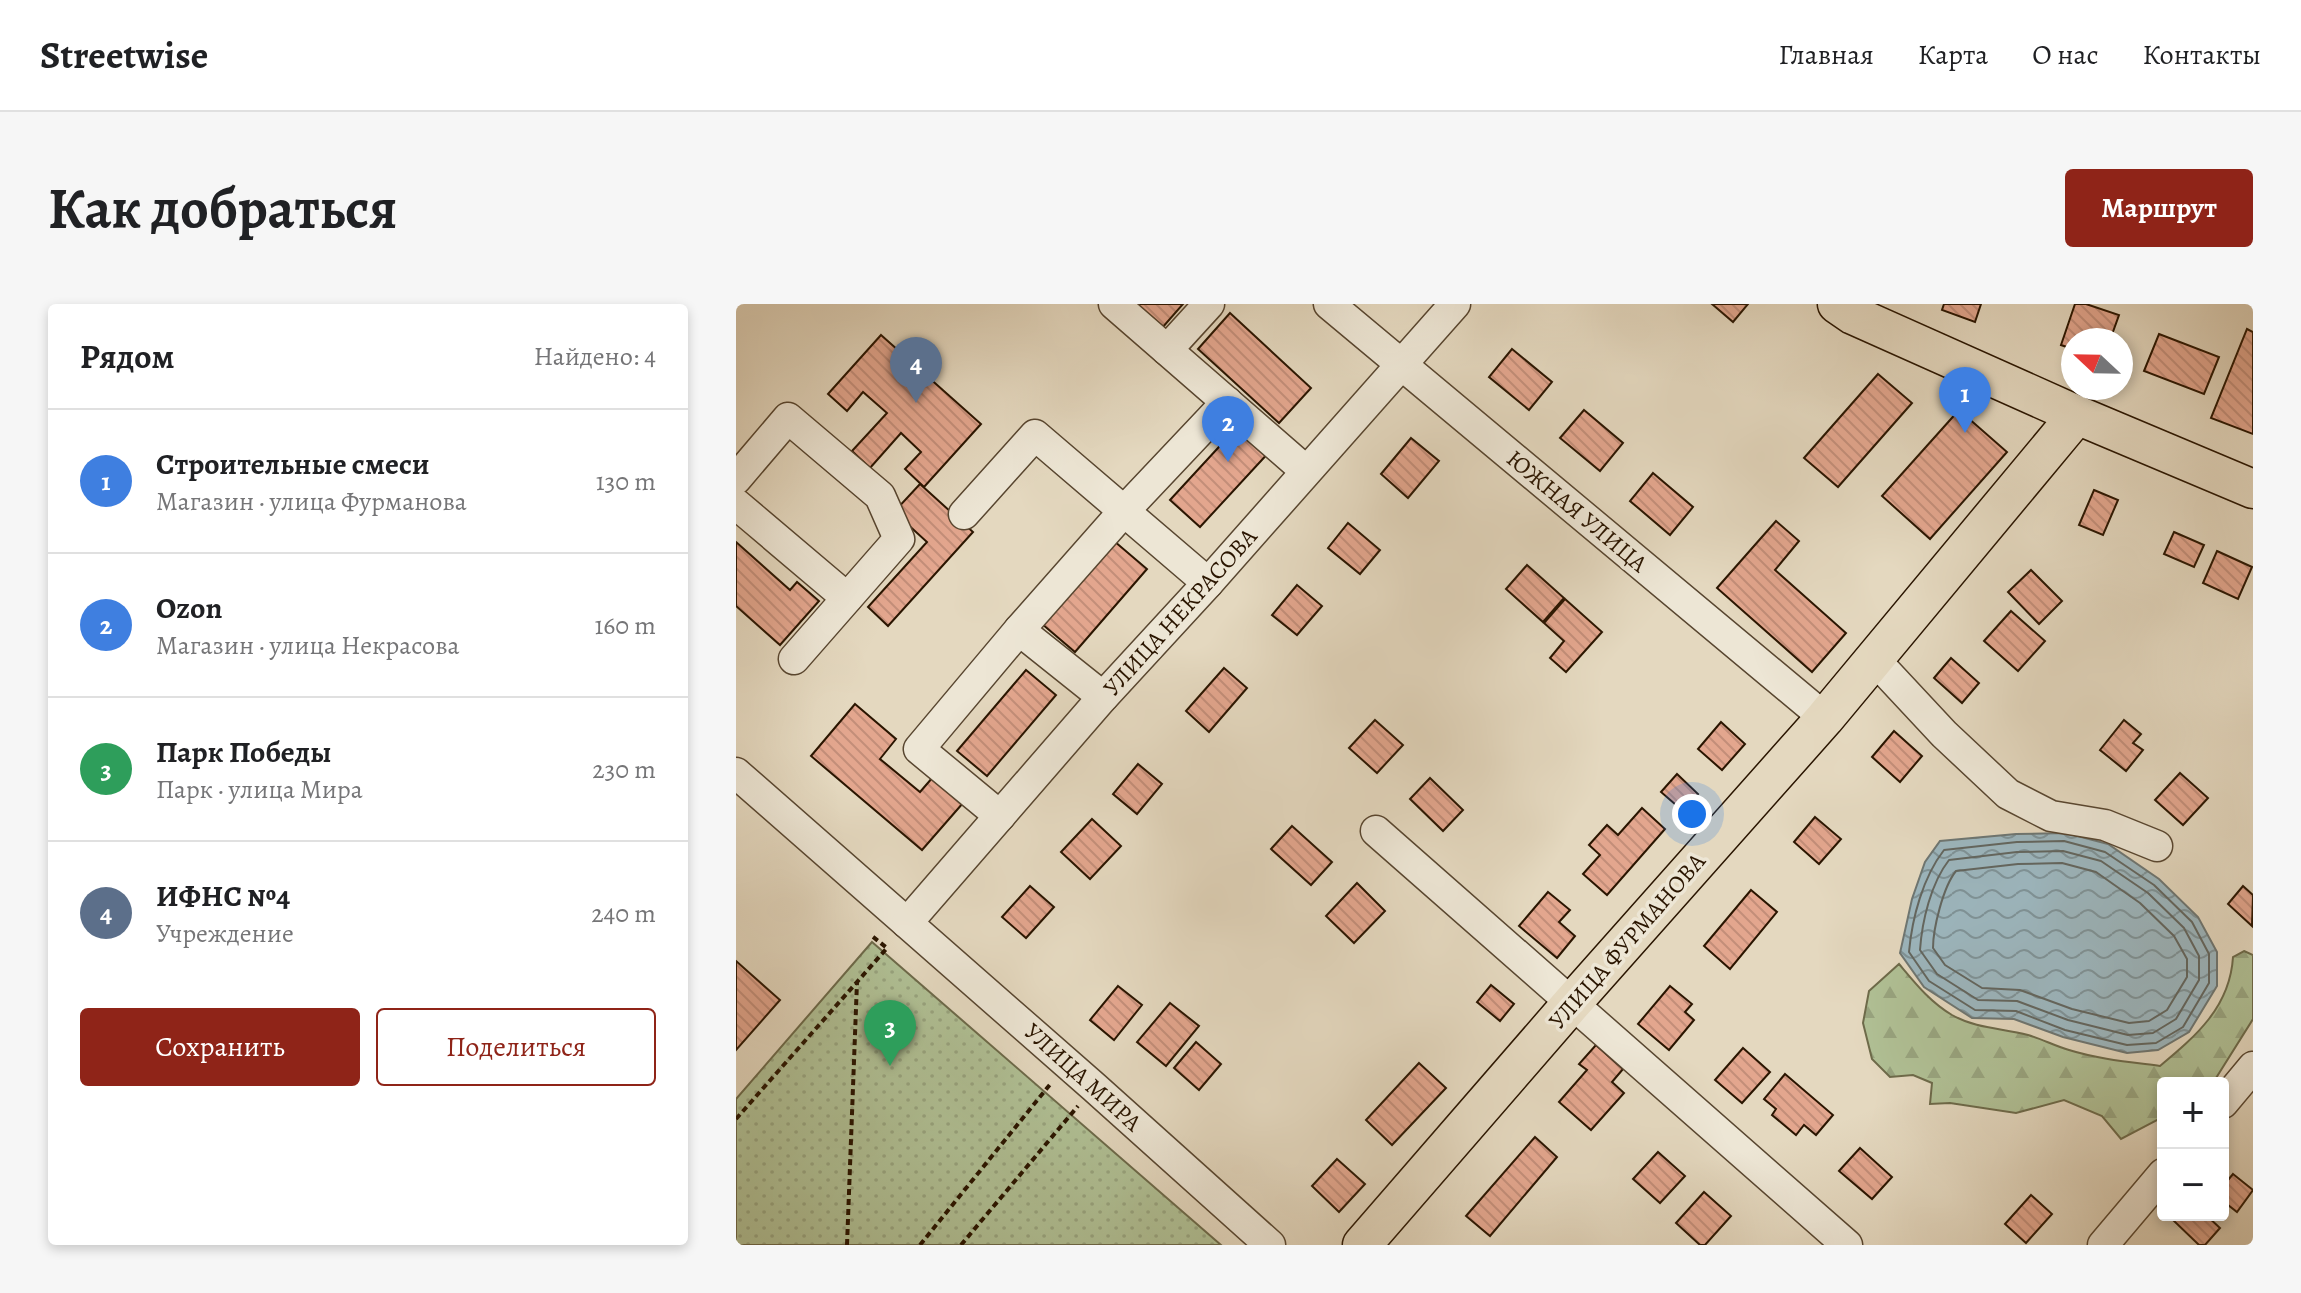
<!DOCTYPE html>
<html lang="ru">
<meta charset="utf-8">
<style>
:root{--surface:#fff;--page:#f6f6f6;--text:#202124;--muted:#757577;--line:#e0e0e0;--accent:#8f2418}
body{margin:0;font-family:Alegreya,serif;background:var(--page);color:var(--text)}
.controls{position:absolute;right:24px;bottom:24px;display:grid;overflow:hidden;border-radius:8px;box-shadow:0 4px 12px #0003}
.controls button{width:72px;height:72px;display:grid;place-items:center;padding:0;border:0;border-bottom:2px solid var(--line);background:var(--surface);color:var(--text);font:40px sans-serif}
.compass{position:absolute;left:1325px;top:24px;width:72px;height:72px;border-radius:50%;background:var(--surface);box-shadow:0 4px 12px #0003;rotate:292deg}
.you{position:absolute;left:956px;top:510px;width:28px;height:28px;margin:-20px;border:6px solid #fff;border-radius:50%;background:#1a73e8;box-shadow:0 0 0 12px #1a73e833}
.badge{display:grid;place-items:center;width:52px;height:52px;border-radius:50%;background:var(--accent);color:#fff;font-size:26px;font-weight:700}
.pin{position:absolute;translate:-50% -66px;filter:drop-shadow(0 2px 4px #0008)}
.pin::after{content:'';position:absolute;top:42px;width:28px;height:24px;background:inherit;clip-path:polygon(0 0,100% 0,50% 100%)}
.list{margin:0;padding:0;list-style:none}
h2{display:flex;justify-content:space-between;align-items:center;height:104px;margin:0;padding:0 32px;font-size:34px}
h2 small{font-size:26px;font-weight:400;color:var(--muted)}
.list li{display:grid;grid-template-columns:52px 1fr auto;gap:24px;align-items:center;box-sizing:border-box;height:144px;padding:0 32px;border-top:2px solid var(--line)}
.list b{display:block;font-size:30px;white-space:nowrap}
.list p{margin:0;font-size:26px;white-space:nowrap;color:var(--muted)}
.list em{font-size:26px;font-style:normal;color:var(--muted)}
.actions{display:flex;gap:16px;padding:24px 32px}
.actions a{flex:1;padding:18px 0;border:2px solid var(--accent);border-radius:8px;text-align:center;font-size:28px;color:var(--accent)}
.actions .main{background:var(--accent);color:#fff}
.map{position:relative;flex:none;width:1517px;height:941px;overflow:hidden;border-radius:8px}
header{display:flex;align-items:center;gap:48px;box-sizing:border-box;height:112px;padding:0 40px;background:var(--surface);border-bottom:2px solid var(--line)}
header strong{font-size:38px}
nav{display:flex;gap:44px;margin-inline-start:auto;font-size:28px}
.intro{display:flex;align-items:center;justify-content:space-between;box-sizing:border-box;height:192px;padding:0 48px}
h1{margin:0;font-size:56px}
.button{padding:20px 36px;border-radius:8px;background:var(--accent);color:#fff;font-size:28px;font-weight:700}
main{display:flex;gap:48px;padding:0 48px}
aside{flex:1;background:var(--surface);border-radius:8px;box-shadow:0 4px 12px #0003}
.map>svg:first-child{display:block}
.forest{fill:url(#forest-firs);stroke:#6d6a4a;stroke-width:2}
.park{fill:url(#park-dots);stroke:#6d6a4a;stroke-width:2}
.water{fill:url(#water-waves);stroke:#6e7672;stroke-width:2}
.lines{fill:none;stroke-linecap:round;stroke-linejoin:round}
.shore{stroke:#63665f;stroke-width:2}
.building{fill:url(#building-back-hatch);stroke:#2a1500;stroke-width:2}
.minor-casing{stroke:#584630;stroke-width:33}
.major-casing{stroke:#2a1500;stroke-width:41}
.path{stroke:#2a1500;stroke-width:4;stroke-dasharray:6 4;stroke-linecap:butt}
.minor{stroke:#ede6d5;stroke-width:30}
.major{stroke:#e4d8bf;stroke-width:38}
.labels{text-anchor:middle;stroke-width:7;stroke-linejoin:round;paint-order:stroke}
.street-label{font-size:24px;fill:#2a1500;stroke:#ede6d5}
</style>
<header>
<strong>Streetwise</strong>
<nav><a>Главная</a><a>Карта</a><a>О нас</a><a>Контакты</a></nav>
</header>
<div class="intro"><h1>Как добраться</h1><a class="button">Маршрут</a></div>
<main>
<aside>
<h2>Рядом<small>Найдено: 4</small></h2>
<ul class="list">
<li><span class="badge" style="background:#3f7fe0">1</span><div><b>Строительные смеси</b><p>Магазин · улица Фурманова</p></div><em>130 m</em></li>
<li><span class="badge" style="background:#3f7fe0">2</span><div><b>Ozon</b><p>Магазин · улица Некрасова</p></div><em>160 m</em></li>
<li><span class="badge" style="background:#2e9e5b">3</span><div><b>Парк Победы</b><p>Парк · улица Мира</p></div><em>230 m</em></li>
<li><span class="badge" style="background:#5c6f8a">4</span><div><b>ИФНС №4</b><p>Учреждение</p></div><em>240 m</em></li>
</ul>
<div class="actions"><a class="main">Сохранить</a><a>Поделиться</a></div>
</aside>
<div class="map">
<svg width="1517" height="941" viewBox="0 0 1517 941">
<defs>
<pattern id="forest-firs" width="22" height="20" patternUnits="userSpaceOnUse" patternTransform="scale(2)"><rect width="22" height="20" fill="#b0c095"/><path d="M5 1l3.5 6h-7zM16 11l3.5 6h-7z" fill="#98a47f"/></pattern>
<pattern id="park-dots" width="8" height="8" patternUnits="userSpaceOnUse" patternTransform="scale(2)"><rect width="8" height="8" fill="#b0c095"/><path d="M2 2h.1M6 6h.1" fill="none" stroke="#98a47f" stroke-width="1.8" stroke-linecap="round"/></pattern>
<pattern id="water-waves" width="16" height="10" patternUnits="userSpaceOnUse" patternTransform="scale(2)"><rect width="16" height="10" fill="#9cb6be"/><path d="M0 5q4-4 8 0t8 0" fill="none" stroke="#7f9398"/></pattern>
<pattern id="building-back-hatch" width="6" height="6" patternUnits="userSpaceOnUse" patternTransform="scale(2)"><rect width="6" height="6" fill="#e3a68e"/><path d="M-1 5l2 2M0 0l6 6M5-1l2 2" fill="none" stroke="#c38e79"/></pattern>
</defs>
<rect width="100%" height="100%" fill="#e4d8bf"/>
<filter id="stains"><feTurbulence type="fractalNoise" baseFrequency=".0025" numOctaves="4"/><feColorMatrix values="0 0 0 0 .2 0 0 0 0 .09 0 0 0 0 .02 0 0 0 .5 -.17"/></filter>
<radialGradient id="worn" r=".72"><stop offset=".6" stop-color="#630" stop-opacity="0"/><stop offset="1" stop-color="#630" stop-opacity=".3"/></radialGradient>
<path class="forest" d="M1508,647L1517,651V715L1480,774L1473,779H1427V813L1385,835L1366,812L1328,796L1280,809L1214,799L1194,800L1196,779L1177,771L1154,773L1136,755L1127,719L1133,687L1163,660C1179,679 1194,698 1216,711C1241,725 1265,724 1292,731C1306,735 1319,742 1333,746C1362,755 1394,758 1424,762C1460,732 1494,703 1497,653Z"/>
<path class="park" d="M136,638L485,941H0V795Z"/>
<path class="water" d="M1330,529L1372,540L1423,575L1462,613L1481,648V682L1453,728L1422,746L1391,749L1327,733L1278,715L1236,714L1188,683L1164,649L1176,595L1189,558L1204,537L1280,530Z"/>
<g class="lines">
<g class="shore">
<path d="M1328,537L1369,548L1418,581L1456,618L1473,650V679L1447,723L1420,739L1391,741L1329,726L1280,707L1239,706L1193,677L1173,648C1176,614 1187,573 1208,546L1281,538Z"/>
<path d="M1327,547L1365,557L1412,589L1448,624L1463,652V676L1440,715L1417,729L1392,731L1332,716L1281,697L1242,696L1201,670L1184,646C1186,617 1195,579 1213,556L1281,548Z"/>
<path d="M1326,559L1360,568L1404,599L1438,632L1451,655V673L1431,706L1413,717L1393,719L1336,705L1284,686L1246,684L1209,661L1197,644C1197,625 1207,583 1220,567L1282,560Z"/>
</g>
</g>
<g class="building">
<path d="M399,0H447L426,24Z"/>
<path d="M976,0H1012L997,18Z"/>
<path d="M1208,0H1245L1239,18L1206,6Z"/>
<path d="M1339,0H1350L1383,11L1374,36H1337V45L1325,41Z"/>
<path d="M494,9L575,84L543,119L462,45Z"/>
<path d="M1511,25L1517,28V130L1475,114Z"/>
<path d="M1423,30L1483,53L1468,90L1408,67Z"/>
<path d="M145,31L245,120L188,183L169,165L185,148L165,129L134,164L116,147L151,109L127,88L111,107L92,90Z"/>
<path d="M776,45L816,78L793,106L753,73Z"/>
<path d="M1142,70L1176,99L1102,183L1068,154Z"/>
<path d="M848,106L887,139L864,167L824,134Z"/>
<path d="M1223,106L1271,148L1194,235L1146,192Z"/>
<path d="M505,119L535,146L464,223L434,196Z"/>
<path d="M675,134L703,157L672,194L645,170Z"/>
<path d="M917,169L957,203L934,231L894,197Z"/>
<path d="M184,180L237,228L152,322L132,303L191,238L158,208Z"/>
<path d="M1358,186L1382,196L1367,231L1343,221Z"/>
<path d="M1040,217L1063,237L1039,266L1110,329L1076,368L981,284Z"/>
<path d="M612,219L644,246L624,270L592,244Z"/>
<path d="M1438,228L1468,241L1458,263L1428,250Z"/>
<path d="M378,237L411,265L339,348L306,320Z"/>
<path d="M0,238L54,286L61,278L83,297L44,341L0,302Z"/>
<path d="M1481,247L1516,263L1502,295L1467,279Z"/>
<path d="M791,261L828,294L807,318L770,285Z"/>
<path d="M1295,266L1326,297L1303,320L1272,288Z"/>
<path d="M561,281L586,302L561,331L536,311Z"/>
<path d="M829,295L866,328L830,368L814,354L828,337L808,319Z"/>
<path d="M1275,307L1309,337L1282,367L1248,337Z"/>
<path d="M1215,354L1243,379L1226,399L1198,374Z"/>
<path d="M488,364L511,384L473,428L450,407Z"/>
<path d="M290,366L320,391L251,472L221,447Z"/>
<path d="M119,400L160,435L144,455L184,488L197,473L227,499L186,546L75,452Z"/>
<path d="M639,416L667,441L641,469L613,444Z"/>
<path d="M1388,416L1405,430L1397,439L1407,446L1390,467L1364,446Z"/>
<path d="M985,418L1009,440L986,466L962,445Z"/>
<path d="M1158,427L1186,452L1164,478L1136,453Z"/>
<path d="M402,460L426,480L401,510L377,490Z"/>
<path d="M1444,469L1472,494L1447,521L1419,496Z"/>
<path d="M941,470L962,490L947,507L925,488Z"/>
<path d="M694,474L727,506L707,527L674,495Z"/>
<path d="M906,504L929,525L871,591L847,570L864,551L853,541L871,521L882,531Z"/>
<path d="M1079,513L1105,535L1083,560L1058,538Z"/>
<path d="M356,515L385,542L354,575L325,548Z"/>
<path d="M556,522L596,558L575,581L535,545Z"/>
<path d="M621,579L649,607L618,639L590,612Z"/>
<path d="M294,582L318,603L290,634L266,613Z"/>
<path d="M1507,582L1517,591L1516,622L1492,600Z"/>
<path d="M1015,586L1041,608L994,665L968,642Z"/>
<path d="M812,588L834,606L823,618L839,632L821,654L783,622Z"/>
<path d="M0,657L44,696L0,746Z"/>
<path d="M755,681L778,700L764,717L741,698Z"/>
<path d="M382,682L406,701L378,736L354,716Z"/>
<path d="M934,682L956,700L949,708L958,716L933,746L902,720Z"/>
<path d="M434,699L463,722L430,762L401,738Z"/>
<path d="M460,738L485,760L463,786L438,764Z"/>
<path d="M860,741L887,765L876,778L888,789L855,826L823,798L851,766L843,760Z"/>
<path d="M1007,744L1034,768L1006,799L979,776Z"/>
<path d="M683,759L710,784L656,841L630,816Z"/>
<path d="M1049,770L1097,811L1080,831L1068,821L1060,831L1036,811L1040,805L1028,795Z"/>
<path d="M799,833L821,853L754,932L730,912Z"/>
<path d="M1124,844L1156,873L1136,895L1103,867Z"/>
<path d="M922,848L949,872L924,899L897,875Z"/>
<path d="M601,855L629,880L603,908L576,882Z"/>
<path d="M1497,870L1517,886L1501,908L1487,897V882Z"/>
<path d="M968,888L995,912L969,941H964L940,919Z"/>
<path d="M1295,891L1316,910L1290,939L1269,920Z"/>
<path d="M1443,911H1470L1484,924L1469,941H1463L1438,917Z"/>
</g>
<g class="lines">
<defs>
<g id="minor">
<path d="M378,0L570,167"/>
<path d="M593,0L1089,414"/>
<path d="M431,46L473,0"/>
<path d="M0,175L52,114L144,192L163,235L58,355"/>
<path d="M0,200L111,294"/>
<path d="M228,210L299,131L472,279"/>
<path d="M283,326L367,393"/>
<path d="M1138,355L1208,430L1272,490L1315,512L1369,521L1421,542"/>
<path d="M0,469L358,783L534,941"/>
<path d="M264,512L183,445L283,326L388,207L491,98"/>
<path d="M640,527L1111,941"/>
<path d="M171,619L367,393L472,279L719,0"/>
<path d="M1487,799L1517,763"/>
<path d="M1367,941L1427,870"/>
</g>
<g id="major">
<path d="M1101,0L1117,11L1341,111L1517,185"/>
<path d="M626,941L835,700L1089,414L1341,111"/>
</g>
</defs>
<use href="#minor" class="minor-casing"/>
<use href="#major" class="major-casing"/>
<g class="path">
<path d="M0,815L151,644L136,632"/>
<path d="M111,941L121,678"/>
<path d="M184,941L316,778"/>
<path d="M225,941L342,802"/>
</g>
<use href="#minor" class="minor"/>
<use href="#major" class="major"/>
</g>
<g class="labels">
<g class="street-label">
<text transform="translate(841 207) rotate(40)" y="8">ЮЖНАЯ УЛИЦА</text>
<text transform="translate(444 308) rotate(-48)" y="8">УЛИЦА НЕКРАСОВА</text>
<text transform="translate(891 637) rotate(-49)" y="8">УЛИЦА ФУРМАНОВА</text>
<text transform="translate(347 773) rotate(42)" y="8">УЛИЦА МИРА</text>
</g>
</g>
<rect width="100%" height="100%" filter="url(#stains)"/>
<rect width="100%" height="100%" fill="url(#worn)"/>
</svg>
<div class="controls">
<button>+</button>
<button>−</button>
</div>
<svg class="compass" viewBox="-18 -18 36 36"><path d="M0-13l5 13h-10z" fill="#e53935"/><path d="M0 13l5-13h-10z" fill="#757577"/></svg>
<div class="you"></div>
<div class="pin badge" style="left:1229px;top:129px;background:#3f7fe0">1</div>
<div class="pin badge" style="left:492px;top:158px;background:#3f7fe0">2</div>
<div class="pin badge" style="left:154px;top:762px;background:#2e9e5b">3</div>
<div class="pin badge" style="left:180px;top:99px;background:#5c6f8a">4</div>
</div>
</main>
